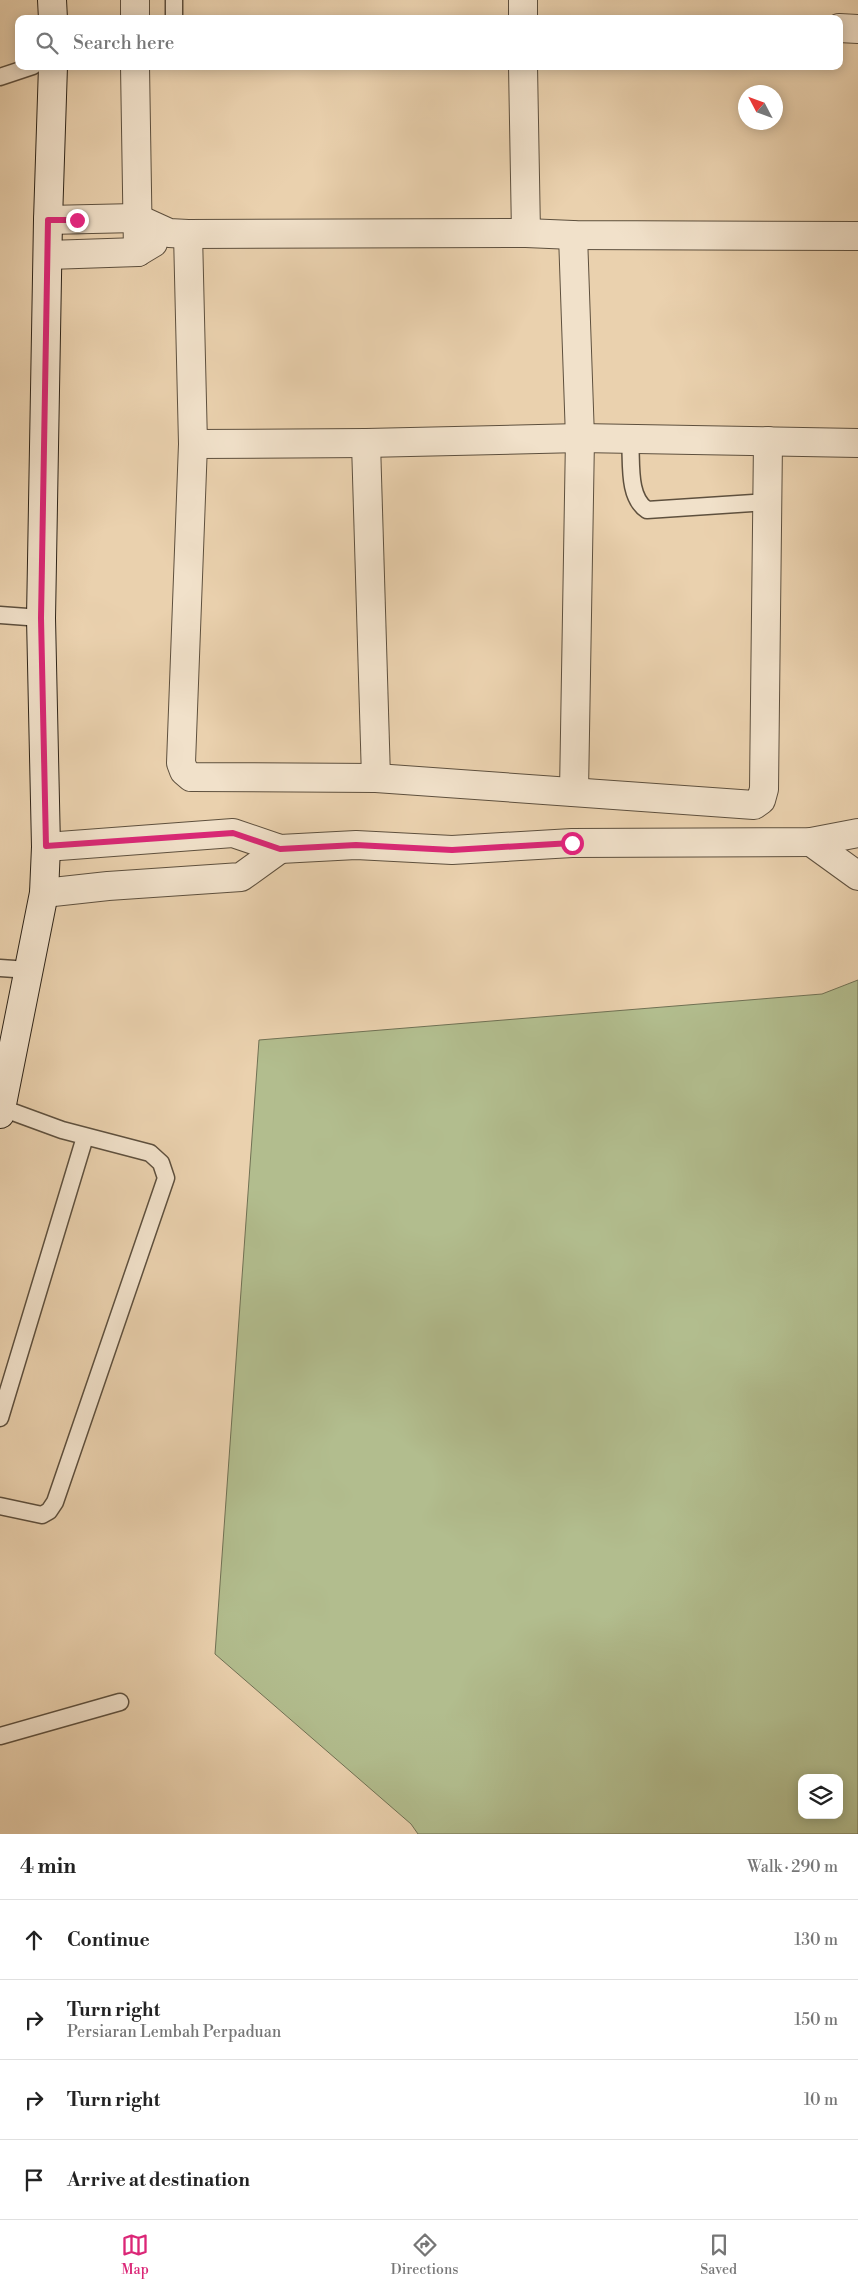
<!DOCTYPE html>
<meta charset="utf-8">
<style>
:root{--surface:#fff;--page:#f6f6f6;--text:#222;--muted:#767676;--line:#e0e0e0;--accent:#db2777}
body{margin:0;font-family:"Libre Bodoni",serif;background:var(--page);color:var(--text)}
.controls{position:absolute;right:15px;bottom:15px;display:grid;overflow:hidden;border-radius:10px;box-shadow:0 2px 12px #0003}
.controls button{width:45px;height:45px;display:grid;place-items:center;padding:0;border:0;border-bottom:1px solid var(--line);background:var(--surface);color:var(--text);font:25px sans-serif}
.compass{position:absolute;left:738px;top:85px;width:45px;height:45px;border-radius:50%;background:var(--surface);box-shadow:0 2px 12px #0003;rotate:311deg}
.stop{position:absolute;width:15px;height:15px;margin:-11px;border:4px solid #db2777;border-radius:50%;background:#fff}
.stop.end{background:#db2777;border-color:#fff;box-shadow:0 1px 5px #0008}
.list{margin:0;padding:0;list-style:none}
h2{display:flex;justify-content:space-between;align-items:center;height:65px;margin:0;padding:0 20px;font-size:21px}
h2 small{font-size:16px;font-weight:400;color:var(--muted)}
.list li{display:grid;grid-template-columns:32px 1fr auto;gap:15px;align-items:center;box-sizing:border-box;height:80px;padding:0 20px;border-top:1px solid var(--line)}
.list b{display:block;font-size:19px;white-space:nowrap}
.list p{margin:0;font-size:16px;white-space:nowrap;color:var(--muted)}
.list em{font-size:16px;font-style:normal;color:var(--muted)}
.icon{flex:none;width:28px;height:28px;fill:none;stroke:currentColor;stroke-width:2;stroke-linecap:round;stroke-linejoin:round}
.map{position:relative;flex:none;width:858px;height:1834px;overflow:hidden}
.search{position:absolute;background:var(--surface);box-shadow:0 2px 12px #0003;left:15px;right:15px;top:15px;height:55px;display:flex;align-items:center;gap:12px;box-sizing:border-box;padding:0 18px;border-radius:10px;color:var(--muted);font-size:19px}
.sheet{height:385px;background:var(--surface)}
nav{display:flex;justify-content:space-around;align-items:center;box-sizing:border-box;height:70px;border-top:1px solid var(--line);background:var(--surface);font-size:14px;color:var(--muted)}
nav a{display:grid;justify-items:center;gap:2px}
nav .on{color:var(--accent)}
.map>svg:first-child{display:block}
.green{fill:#b2bd8e;stroke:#707154;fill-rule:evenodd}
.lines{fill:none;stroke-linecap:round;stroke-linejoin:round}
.lane-casing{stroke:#5e503e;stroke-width:19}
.street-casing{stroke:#5e503e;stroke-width:30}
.secondary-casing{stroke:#2f2519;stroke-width:30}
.lane{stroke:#f1e1ca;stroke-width:16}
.street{stroke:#f1e1ca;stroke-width:28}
.secondary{stroke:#f1e1ca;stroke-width:28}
.route{stroke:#db2777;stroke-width:6}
</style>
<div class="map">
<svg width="858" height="1834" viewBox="0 0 858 1834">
<rect width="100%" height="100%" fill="#ead1ae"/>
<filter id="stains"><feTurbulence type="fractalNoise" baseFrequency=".004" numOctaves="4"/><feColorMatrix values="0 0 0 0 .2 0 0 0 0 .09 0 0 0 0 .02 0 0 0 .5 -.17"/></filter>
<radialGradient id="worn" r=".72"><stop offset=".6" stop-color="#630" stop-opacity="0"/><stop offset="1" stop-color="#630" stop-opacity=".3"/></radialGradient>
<path class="green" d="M858,980V1834H418L411,1824L215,1654L259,1040L822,994ZM802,1778H839V1815H802Z"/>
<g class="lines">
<defs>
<g id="lane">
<path d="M174,19V0"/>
<path d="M0,77L33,66"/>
<path d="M630,439C632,461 627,497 647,510L767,502"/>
<path d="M0,615L41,618"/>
<path d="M0,968L29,970"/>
<path d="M0,1418L85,1137"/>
<path d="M0,1506L42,1515L49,1511L55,1502L166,1178L161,1163L150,1153L62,1130L2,1108"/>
<path d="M0,1736L120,1702"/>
</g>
<g id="street">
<path d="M523,0V19"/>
<path d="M135,19V0"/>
<path d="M839,28L858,29"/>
<path d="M135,66L138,252"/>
<path d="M523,66L526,233"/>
<path d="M48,220L136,218L169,233L188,234L526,233L573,235L858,236"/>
<path d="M188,234L193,444L366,443L580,438L858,443"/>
<path d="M573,235L580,438L574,792"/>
<path d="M48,255L138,252L153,243"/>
<path d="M366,443L376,778"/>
<path d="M193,444L181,763L184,771L191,777L376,778L754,805L761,800L764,789L768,441"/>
<path d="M811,842L858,876"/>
<path d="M46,847L233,833L280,849L356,845L452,850L572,843L811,842L858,833"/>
<path d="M44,893L108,886L241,877L280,849"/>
</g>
<g id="secondary">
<path d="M52,0L53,19"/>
<path d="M0,1114L44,893L46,847L41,618L48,220L53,66"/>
</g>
</defs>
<use href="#lane" class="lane-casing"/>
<use href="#street" class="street-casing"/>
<use href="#secondary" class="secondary-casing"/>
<use href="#lane" class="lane"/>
<use href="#street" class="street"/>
<use href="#secondary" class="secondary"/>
</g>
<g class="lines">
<path class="route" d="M77,220H48L41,618L46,846L233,833L280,849L356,845L452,850L572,843"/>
</g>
<rect width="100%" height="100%" filter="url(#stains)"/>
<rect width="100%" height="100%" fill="url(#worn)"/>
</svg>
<div class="controls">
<button><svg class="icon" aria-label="layers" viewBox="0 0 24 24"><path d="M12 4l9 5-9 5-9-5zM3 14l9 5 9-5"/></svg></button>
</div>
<svg class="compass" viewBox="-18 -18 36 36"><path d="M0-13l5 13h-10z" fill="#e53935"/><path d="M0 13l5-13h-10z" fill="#767676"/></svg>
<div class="stop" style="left:572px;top:843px"></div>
<div class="stop end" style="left:77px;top:220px"></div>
<div class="search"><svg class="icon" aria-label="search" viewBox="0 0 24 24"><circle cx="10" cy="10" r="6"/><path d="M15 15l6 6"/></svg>Search here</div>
</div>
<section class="sheet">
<h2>4 min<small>Walk · 290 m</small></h2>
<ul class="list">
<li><svg class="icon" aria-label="ahead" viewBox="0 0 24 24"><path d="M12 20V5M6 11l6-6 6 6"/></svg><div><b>Continue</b></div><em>130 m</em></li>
<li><svg class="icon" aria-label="right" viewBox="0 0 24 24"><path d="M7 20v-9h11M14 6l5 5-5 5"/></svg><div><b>Turn right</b><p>Persiaran Lembah Perpaduan</p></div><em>150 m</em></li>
<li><svg class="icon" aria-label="right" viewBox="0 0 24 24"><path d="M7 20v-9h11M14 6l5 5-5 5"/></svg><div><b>Turn right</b></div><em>10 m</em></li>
<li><svg class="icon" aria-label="arrive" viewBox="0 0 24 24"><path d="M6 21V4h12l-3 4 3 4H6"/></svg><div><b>Arrive at destination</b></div></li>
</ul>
</section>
<nav>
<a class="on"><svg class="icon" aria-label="map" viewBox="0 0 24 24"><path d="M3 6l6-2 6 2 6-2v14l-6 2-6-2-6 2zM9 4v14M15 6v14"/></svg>Map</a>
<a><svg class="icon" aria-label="directions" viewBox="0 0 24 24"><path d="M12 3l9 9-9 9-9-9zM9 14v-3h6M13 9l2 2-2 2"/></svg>Directions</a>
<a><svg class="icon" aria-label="saved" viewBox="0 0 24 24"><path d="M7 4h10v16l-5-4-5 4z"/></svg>Saved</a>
</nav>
